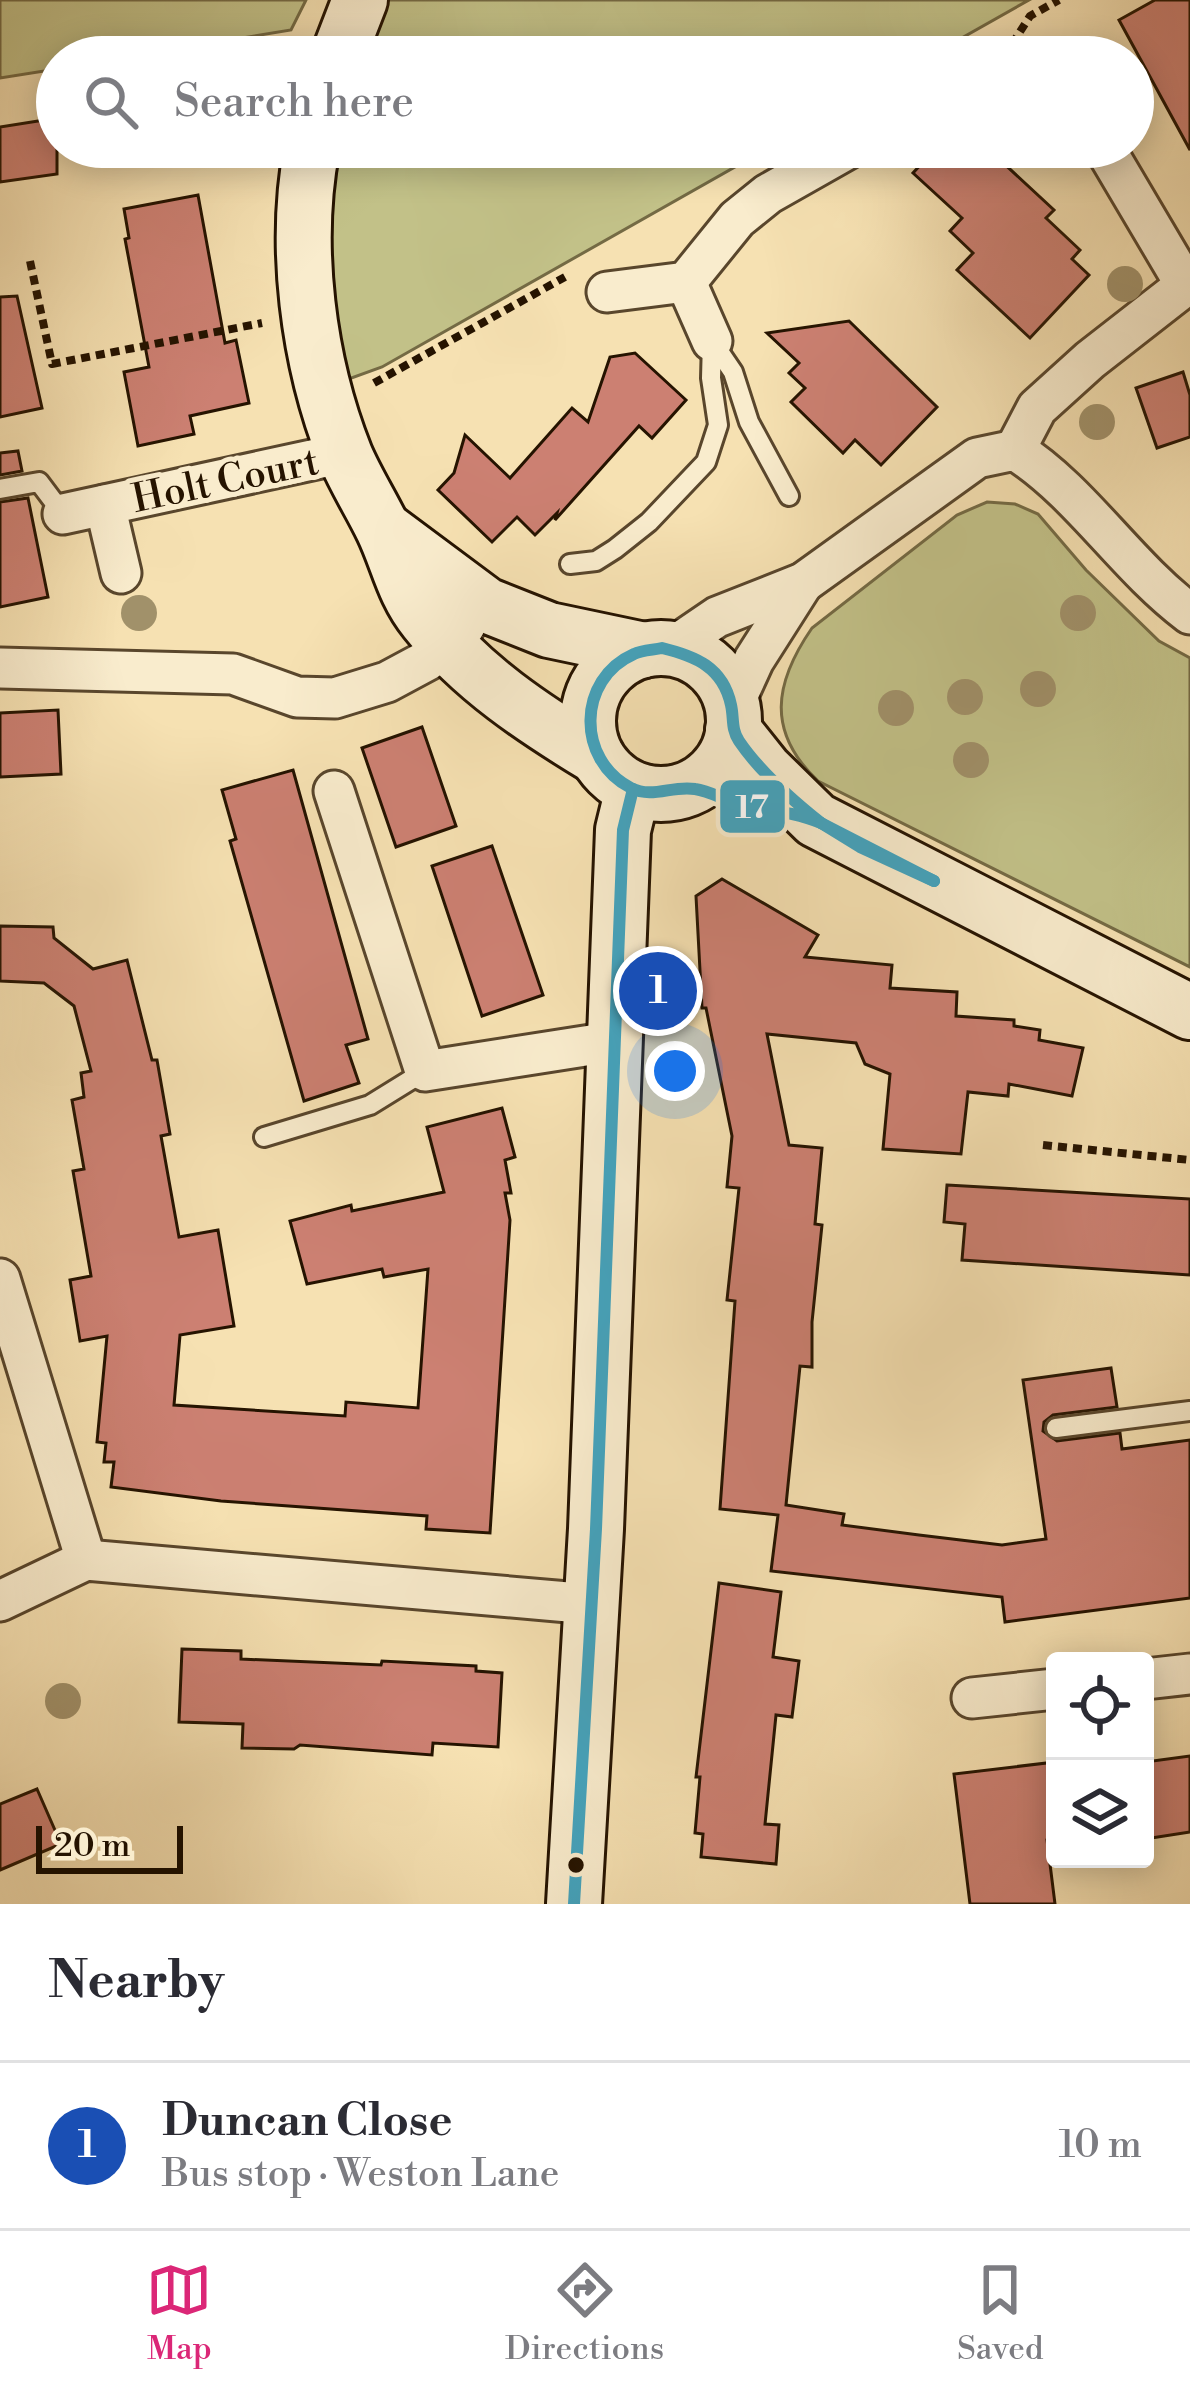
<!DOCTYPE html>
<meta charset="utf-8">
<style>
:root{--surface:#fff;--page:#f2f2f3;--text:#2b2b33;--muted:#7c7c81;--line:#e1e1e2;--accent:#db2777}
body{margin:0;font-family:"Libre Bodoni",serif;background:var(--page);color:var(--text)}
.controls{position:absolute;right:36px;bottom:36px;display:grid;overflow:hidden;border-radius:12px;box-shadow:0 6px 30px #0003}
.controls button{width:108px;height:108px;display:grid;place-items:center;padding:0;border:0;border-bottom:3px solid var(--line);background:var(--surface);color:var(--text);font:60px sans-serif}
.scale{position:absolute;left:36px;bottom:30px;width:147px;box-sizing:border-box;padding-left:12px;border:6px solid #251300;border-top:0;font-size:33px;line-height:42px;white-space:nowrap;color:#251300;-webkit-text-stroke:9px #f9eccd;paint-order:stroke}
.you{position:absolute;left:675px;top:1071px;width:42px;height:42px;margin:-30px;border:9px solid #fff;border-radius:50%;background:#1a73e8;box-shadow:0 0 0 18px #1a73e833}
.badge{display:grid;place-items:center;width:78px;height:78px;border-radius:50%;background:var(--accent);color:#fff;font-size:39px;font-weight:700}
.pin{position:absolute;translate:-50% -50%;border:6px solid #fff;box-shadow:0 3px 12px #0006}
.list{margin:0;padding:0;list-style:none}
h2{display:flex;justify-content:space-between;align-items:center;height:156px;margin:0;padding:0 48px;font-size:51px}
h2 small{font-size:39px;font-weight:400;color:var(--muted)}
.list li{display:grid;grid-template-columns:78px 1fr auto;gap:36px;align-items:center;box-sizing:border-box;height:168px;padding:0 48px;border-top:3px solid var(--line)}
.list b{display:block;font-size:45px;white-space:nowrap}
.list p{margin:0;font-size:39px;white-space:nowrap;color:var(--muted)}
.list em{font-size:39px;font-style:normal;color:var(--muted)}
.icon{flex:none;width:66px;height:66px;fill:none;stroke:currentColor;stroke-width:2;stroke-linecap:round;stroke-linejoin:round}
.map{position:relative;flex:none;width:1190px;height:1904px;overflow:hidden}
.search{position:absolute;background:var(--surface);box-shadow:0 6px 30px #0003;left:36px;right:36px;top:36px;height:132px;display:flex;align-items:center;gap:30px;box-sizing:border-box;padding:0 42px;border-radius:66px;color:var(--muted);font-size:45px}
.sheet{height:324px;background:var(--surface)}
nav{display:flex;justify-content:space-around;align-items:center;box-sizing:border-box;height:168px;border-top:3px solid var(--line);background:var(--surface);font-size:33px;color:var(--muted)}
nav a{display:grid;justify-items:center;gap:6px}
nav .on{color:var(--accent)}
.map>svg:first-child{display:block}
.green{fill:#c2c188;stroke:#746a44;stroke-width:3}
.building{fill:#cc8072;stroke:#251300;stroke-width:3}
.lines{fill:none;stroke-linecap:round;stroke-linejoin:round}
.lane-casing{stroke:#59462c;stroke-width:24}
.street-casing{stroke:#59462c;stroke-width:45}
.secondary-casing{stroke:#251300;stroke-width:60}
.path{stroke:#251300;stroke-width:8;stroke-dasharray:9 6;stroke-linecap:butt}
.lane{stroke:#f9eccd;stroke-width:18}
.street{stroke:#f9eccd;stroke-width:39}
.secondary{stroke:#f9eccd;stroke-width:54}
.bus-1-casing{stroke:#f9eccd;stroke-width:21}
.bus-1{stroke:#43a4bf;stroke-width:12}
.tree{fill:#a1916a}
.bus-dot{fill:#251300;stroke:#f9eccd;stroke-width:4.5}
.labels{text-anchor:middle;stroke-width:10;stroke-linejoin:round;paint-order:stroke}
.street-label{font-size:39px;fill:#251300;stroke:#f9eccd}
.line-badge{stroke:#f9eccd;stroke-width:4.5}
.badge-label{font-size:33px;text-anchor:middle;font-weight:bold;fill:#fff}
</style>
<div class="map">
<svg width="1190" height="1904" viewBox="0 0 1190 1904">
<rect width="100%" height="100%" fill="#f6e1b2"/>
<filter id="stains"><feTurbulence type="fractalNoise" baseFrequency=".00167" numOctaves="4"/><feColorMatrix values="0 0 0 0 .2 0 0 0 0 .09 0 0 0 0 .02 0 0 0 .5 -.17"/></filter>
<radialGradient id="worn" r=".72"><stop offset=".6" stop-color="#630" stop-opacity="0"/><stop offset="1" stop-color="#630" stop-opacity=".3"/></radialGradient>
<g class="green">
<path d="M0,0H306L291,30L127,57H57V69L0,78Z"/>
<path d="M378,0H1029L928,57H359Z"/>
<path d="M337,147H770L382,367L346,380L333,311L328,231Z"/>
<path d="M987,502L1015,504L1038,514L1086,570L1159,641L1190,658V967L818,781C766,732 774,683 812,628L957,515Z"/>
</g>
<g class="building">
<path d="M1155,0H1190V150L1119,20Z"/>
<path d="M57,118V174L0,182V127Z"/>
<path d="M937,147H986L1054,210L1046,218L1080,250L1072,259L1089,275L1030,338L957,270L973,253L950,231L962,218L913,173Z"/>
<path d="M198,195L225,343L236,340L249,403L190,416L194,434L138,446L124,372L149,367L125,239L129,238L124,209Z"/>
<path d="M17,296L42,408L0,417V297Z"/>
<path d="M849,321L937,407L881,465L855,440L843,453L791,402L805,388L789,373L799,363L767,333Z"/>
<path d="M635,353L686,400L652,438L639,426L555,520L557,513L535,535L517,517L492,542L438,490L454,473L465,435L510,478L572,408L588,422L610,357Z"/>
<path d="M1183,372L1190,395V437L1157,448L1136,388Z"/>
<path d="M18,451L22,471L0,475V453Z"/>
<path d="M28,498L48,597L0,607V502Z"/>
<path d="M58,710L61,774L0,777V713Z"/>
<path d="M422,727L456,826L396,847L362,748Z"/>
<path d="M293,770L368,1039L346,1045L359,1083L304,1101L230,841L236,839L222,790Z"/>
<path d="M492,846L543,995L482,1016L432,866Z"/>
<path d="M722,879L818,935L805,957L892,965L890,988L957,992L956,1016L1014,1020V1026L1040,1030L1039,1040L1083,1048L1072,1096L1009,1084L1008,1096L968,1092L961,1154L883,1149L890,1074L865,1064L856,1043L767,1034L789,1145L822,1148L815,1224L822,1225L812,1322V1367L800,1366L786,1505L844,1514L842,1525L919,1535L1002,1545L1046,1539L1023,1380L1111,1368L1117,1407L1053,1415L1044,1422L1043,1431L1057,1441L1120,1433L1122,1449L1190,1440V1598L1005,1622L1002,1597L771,1571L778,1515L720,1509L735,1301L727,1300L739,1188L727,1187L732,1136L706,1008H702L696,896Z"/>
<path d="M0,926L53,927L54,938L93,969L127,960L152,1060H157L170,1134L161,1136L179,1237L218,1230L234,1326L180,1335L174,1405L345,1416L346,1402L418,1408L428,1269L384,1277L382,1269L307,1284L290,1221L351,1205L352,1211L444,1192L427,1127L502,1108L515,1157L505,1160L511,1193H505L510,1220L490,1533L426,1529L427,1516L221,1501L111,1487L114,1462H104L106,1443L97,1442L107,1336L80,1341L70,1280L91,1276L73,1171L84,1169L72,1100L84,1097L81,1073L91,1071L74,1006L44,983L0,981Z"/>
<path d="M947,1185L1190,1199V1275L962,1260L965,1224L944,1222Z"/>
<path d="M719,1583L781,1592L773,1657L799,1661L792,1717L776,1715L765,1824L779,1825L776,1864L701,1857L703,1834L695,1833L700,1777H696Z"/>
<path d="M182,1649L241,1651V1659L381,1665L382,1661L476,1666V1671L502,1673L498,1747L433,1743L432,1755L300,1745L294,1749L242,1748L243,1724L179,1722Z"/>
<path d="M1190,1756V1832L1145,1839V1762Z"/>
<path d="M1055,1762V1838L1047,1840L1055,1904H970L954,1774Z"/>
<path d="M37,1789L61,1844L0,1870V1804Z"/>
</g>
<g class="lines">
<defs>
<g id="lane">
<path d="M712,341L733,372L749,422L789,496"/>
<path d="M0,489L39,482L63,514"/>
<path d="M570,564L596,561L615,549L649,522L706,462L718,425L711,378L712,341"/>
<path d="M264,1137L370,1105L425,1071"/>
<path d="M1056,1428L1190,1411"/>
</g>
<g id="street">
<path d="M1104,147L1185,284"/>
<path d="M686,282L712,341"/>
<path d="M607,292L686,282L737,219L768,194L851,147"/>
<path d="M1015,450L1037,408L1090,360L1190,282"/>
<path d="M105,505L121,573"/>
<path d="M63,514L344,453"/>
<path d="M670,649L717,617L803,583L977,458L1015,450C1082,493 1124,564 1190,614"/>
<path d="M0,668L233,674L297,697L335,698L387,682L428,660L465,626"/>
<path d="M732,708L754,660L803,583"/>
<path d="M334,791L425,1071L617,1041"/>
<path d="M0,1279L86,1560"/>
<path d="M0,1601L86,1560L591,1604"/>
<path d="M1145,1679L1190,1674"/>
<path d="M972,1698L1055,1689"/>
</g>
<g id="secondary">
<path d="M338,57L360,0"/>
<path d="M312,147C293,246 308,362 345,455C356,481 371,504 383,529C398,560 403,592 426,620C472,678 534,719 597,757"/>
<path d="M384,529L486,605L549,630L644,650"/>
<circle cx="661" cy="721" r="73"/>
<path d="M733,730L765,770L816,820L1190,1012"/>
<path d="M574,1904L596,1529L623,830L633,789"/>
</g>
</defs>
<use href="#lane" class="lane-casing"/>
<use href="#street" class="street-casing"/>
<use href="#secondary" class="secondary-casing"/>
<g class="path">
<path d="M1004,57L1030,16L1059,0"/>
<path d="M30,261L52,364L262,323"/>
<path d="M374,383L565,277"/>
<path d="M1043,1145L1190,1160"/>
</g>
<use href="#lane" class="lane"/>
<use href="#street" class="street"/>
<use href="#secondary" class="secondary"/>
<defs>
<g id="bus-1">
<path d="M662,648C695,656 723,667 731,705C734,718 731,729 739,741C760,772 792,800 821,823C794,812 767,810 739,804C724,800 710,791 695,789C672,785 653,799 631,788C576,760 577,679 634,654C642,650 653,650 662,648Z"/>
<path d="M821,823L934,881"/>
<path d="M821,823L860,847L934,881"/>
<path d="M574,1904L596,1529L623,830L633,789"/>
</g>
</defs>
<use href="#bus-1" class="bus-1-casing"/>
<use href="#bus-1" class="bus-1"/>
</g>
<g class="tree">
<circle cx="1125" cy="284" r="18"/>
<circle cx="1097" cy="422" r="18"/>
<circle cx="139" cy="613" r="18"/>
<circle cx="1078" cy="613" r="18"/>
<circle cx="1038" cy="689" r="18"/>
<circle cx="965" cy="697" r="18"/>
<circle cx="896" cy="708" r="18"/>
<circle cx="971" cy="760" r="18"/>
<circle cx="63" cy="1701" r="18"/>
</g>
<circle class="bus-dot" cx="576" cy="1865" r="10"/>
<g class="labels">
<g class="street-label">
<text transform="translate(225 479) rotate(-12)" y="14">Holt Court</text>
</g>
</g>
<rect class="line-badge" x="718" y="778" width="69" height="57" rx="12" fill="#43a4bf"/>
<g class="badge-label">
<text x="752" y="818">17</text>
</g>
<rect width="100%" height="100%" filter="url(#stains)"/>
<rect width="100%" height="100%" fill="url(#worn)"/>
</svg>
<div class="controls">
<button><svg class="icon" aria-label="locate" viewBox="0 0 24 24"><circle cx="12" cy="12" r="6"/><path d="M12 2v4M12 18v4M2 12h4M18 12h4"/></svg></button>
<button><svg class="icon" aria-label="layers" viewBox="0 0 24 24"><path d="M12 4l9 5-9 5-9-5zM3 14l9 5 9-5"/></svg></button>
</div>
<div class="scale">20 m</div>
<div class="you"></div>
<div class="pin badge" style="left:658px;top:991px;background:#1a4fb4">1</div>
<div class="search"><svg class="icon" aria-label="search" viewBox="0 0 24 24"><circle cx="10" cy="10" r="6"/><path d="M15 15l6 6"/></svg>Search here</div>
</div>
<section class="sheet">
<h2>Nearby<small></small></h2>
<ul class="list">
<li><span class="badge" style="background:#1a4fb4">1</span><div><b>Duncan Close</b><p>Bus stop · Weston Lane</p></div><em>10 m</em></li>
</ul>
</section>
<nav>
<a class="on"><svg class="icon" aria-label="map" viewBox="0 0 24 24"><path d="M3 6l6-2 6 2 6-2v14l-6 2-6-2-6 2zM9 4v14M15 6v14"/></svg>Map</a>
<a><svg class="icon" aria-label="directions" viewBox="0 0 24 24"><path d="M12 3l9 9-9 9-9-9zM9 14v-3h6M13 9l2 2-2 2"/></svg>Directions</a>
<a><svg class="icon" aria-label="saved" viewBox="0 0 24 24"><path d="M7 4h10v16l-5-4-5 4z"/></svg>Saved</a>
</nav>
